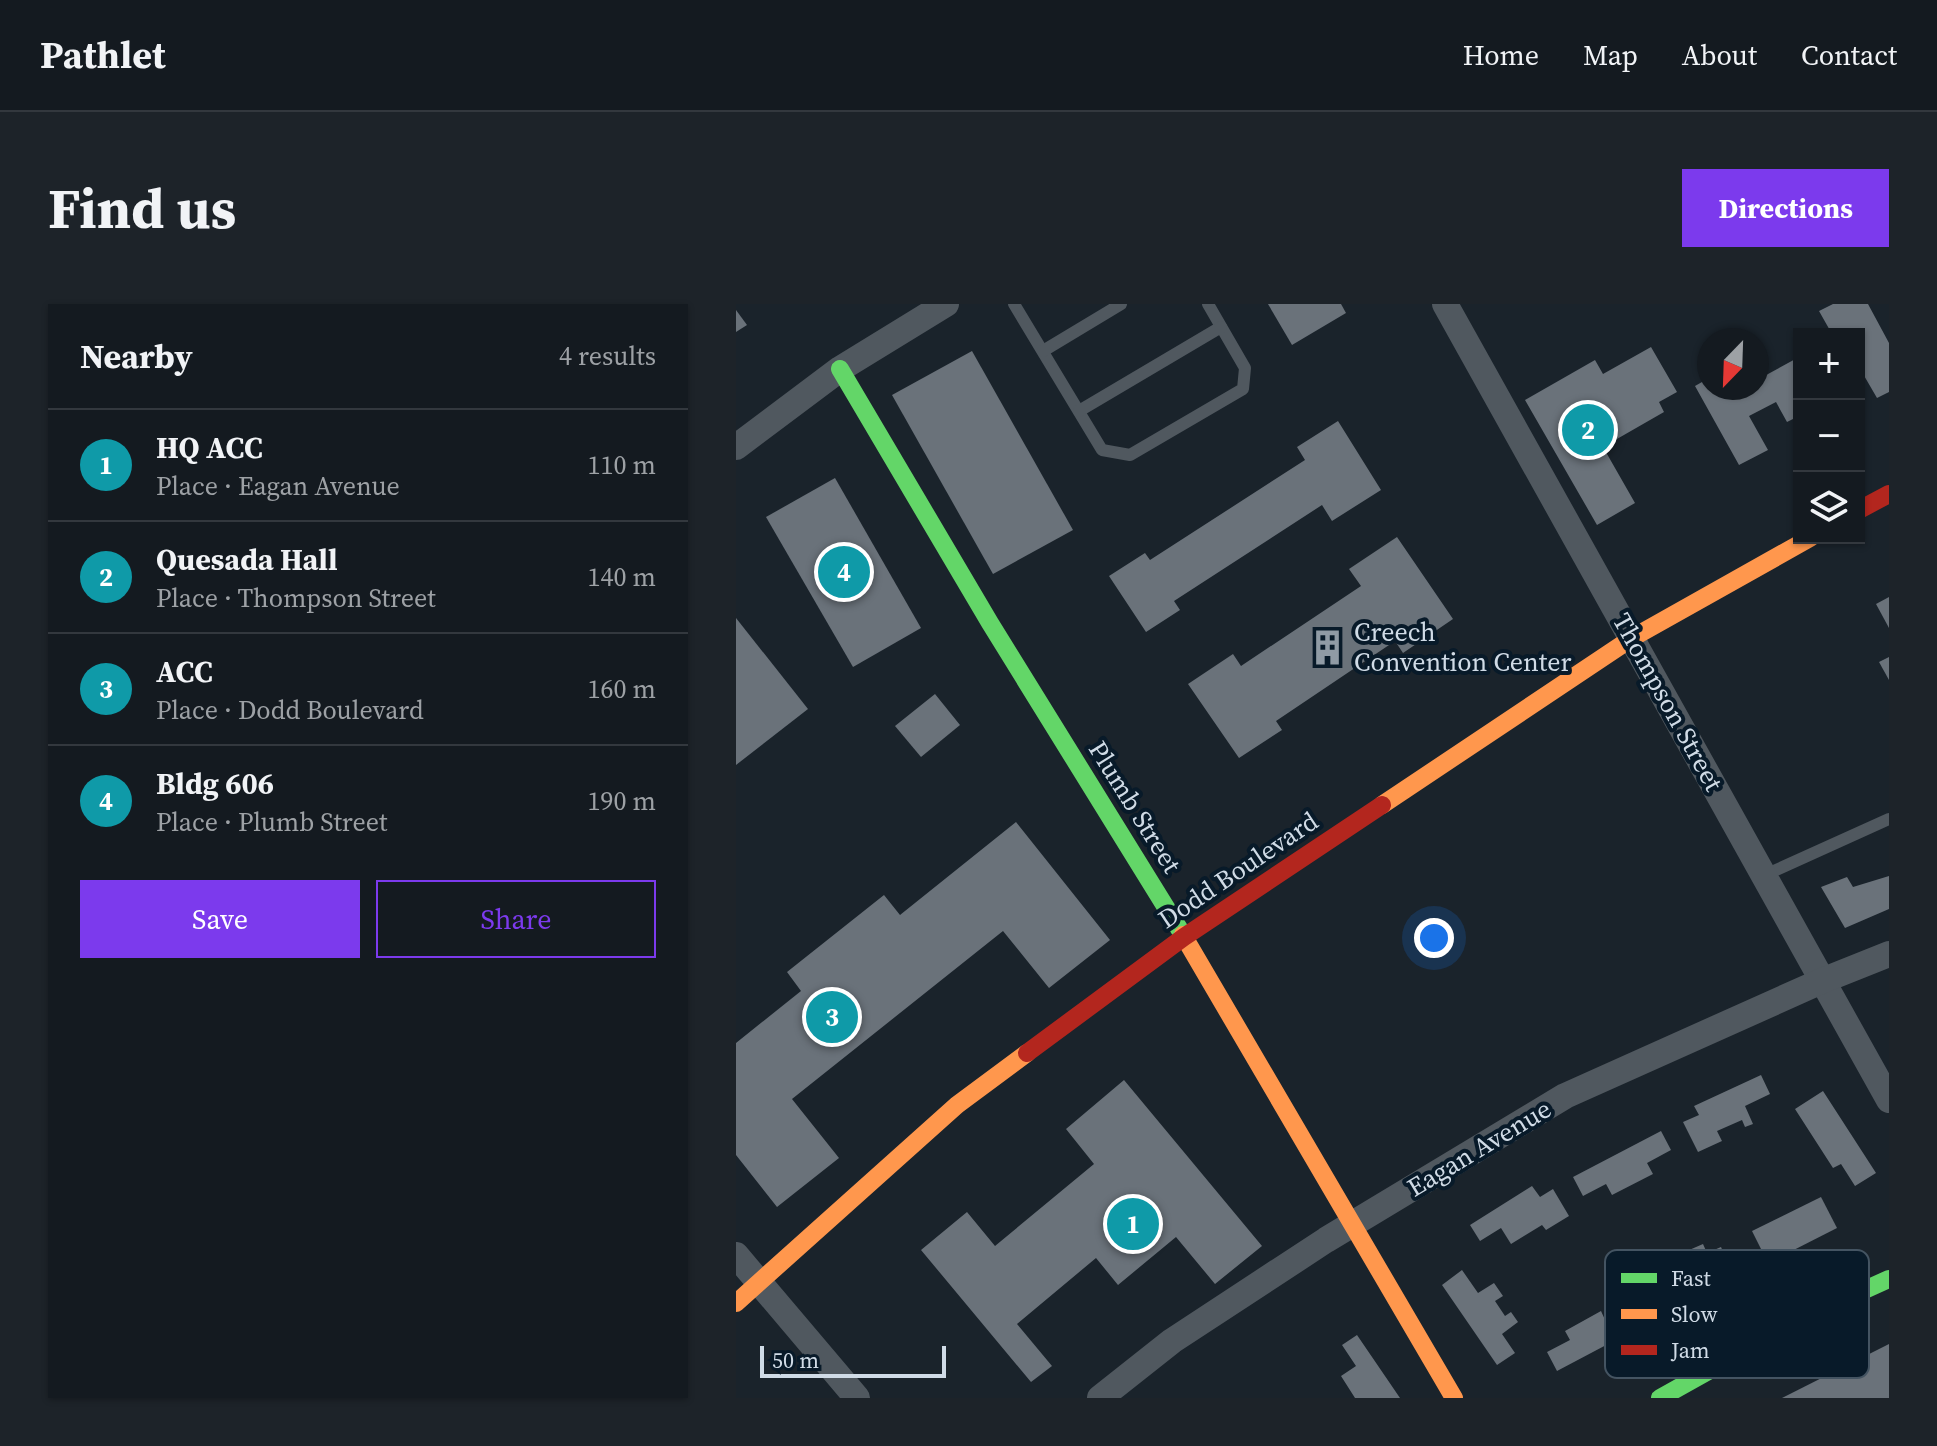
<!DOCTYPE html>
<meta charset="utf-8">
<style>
:root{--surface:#141a20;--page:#1d2329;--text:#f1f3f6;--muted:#9da1a5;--line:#33383e;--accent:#7c3aed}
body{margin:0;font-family:"Source Serif 4",serif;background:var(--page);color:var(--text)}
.controls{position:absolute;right:24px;top:24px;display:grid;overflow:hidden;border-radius:0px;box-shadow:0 2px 6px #0004}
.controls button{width:72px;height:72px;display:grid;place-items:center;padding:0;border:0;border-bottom:2px solid var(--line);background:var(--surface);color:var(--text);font:40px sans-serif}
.compass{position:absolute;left:961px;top:24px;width:72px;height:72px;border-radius:50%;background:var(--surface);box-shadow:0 2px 6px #0004;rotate:203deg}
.scale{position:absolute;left:24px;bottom:20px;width:186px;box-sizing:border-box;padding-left:8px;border:4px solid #d0dbe6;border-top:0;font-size:22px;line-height:28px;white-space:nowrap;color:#d0dbe6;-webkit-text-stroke:6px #081a29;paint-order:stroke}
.you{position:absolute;left:698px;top:634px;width:28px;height:28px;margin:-20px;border:6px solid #fff;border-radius:50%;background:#1a73e8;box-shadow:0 0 0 12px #1a73e833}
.badge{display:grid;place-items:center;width:52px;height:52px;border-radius:50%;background:var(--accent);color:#fff;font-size:26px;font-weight:700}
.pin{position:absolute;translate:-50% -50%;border:4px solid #fff;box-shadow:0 2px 8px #0006}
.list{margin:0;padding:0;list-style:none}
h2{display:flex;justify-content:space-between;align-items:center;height:104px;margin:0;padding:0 32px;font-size:34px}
h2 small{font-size:26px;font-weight:400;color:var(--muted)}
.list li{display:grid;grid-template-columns:52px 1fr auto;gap:24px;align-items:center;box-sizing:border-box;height:112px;padding:0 32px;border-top:2px solid var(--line)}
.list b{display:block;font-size:30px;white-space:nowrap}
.list p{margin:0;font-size:26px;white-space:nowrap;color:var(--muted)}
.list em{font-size:26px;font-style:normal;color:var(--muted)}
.actions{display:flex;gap:16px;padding:24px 32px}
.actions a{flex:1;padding:18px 0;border:2px solid var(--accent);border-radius:0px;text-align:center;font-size:28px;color:var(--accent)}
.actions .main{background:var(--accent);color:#fff}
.icon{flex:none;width:44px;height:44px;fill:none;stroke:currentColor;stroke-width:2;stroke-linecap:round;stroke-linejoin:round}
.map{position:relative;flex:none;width:1153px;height:1094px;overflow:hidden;border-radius:0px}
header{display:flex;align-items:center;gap:48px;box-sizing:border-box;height:112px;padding:0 40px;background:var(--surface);border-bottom:2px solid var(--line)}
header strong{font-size:38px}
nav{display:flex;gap:44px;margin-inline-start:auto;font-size:28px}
.intro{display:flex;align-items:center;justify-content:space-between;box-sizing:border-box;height:192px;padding:0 48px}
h1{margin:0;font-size:56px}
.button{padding:20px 36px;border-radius:0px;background:var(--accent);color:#fff;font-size:28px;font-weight:700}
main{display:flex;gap:48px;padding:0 48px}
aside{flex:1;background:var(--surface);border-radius:0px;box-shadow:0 2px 6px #0004}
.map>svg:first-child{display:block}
.building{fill:#6a727a}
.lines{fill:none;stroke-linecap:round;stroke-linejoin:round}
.lane{stroke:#50585f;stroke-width:12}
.street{stroke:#50585f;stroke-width:26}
.fast{stroke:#63d668;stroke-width:18}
.slow{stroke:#ff974d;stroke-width:18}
.jam{stroke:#b3261e;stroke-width:18}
.labels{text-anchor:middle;stroke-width:8;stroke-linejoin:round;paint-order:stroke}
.poi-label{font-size:26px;fill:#d0dbe6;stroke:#081a29;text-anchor:start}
.street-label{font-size:26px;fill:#d0dbe6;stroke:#081a29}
.key{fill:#081a29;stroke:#445462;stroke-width:2}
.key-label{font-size:22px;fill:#d0dbe6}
</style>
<header>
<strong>Pathlet</strong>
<nav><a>Home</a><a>Map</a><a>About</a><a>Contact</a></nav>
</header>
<div class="intro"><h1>Find us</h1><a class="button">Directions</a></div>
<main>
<aside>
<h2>Nearby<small>4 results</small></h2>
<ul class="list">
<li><span class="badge" style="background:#0f9aa8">1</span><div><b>HQ ACC</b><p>Place · Eagan Avenue</p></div><em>110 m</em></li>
<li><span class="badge" style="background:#0f9aa8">2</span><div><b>Quesada Hall</b><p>Place · Thompson Street</p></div><em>140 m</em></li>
<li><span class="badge" style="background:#0f9aa8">3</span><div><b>ACC</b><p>Place · Dodd Boulevard</p></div><em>160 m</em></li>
<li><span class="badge" style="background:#0f9aa8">4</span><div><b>Bldg 606</b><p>Place · Plumb Street</p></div><em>190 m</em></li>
</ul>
<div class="actions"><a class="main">Save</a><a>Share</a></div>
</aside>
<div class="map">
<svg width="1153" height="1094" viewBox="0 0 1153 1094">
<rect width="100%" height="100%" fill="#1a232b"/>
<g class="building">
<path d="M532,0H605L610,9L556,41Z"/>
<path d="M1097,0H1132L1153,39V88L1141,94L1123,63V30H1096L1083,7Z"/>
<path d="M0,6L11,21L0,28Z"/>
<path d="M915,43L941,88L923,98L928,108L867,143L899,199L861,221L789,96L859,56L867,70Z"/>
<path d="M236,47L337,226L257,270L156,91Z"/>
<path d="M1063,53V112L1051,118L1040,98L1013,112L1032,146L1003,161L959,82L973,74V84H1021V76Z"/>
<path d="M602,117L645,186L596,217L586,201L438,297L444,306L410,328L373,272L409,249L414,256L569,156L561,143Z"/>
<path d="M99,174L185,324L117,363L30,213Z"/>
<path d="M661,233L717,315L667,349L659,337L540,417L546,426L503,454L452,380L497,350L505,362L625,282L613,265Z"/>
<path d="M1153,293V324L1140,300Z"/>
<path d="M0,314L72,405L0,461Z"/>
<path d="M1153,353V376L1143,358Z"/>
<path d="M199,390L224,421L185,453L159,422Z"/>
<path d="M280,518L374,636L313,684L267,627L56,795L103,854L41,903L0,851V739L65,687L51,668L148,591L164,611Z"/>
<path d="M1153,572V605L1109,624L1085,583L1111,573L1117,583Z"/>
<path d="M1025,771L1034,790L1009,802L1017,820L1009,823L1006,816L981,827L986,837L962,848L947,818L963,811L958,802Z"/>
<path d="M388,776L526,942L479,980L440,933L382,981L360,954L281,1020L316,1062L295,1078L185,946L231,908L259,942L358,860L330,825Z"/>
<path d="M1087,787L1140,869L1119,882L1105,860L1097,864L1059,805Z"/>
<path d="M925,827L935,846L911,859L917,870L876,891L870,880L847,892L837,873Z"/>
<path d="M796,882L804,893L817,885L833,912L810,926L806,921L775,940L765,924L744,937L734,921Z"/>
<path d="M1085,893L1101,924L1032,959L1016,927Z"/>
<path d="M967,940L971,949L985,943L995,967L929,997L914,963Z"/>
<path d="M726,966L742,989L758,979L767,992L759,997L769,1012L775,1008L782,1018L766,1030L779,1049L761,1061L706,981Z"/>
<path d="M899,1002L908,1021L821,1067L811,1048L834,1036L829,1027L865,1007L870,1018Z"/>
<path d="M621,1031L664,1094H619L605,1072L620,1062L606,1041Z"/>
<path d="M1153,1040V1094H1046Z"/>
</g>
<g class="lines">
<g class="lane">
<path d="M278,0L366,146L394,151L507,85L509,64L472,0"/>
<path d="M307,47L385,0"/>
<path d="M343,107L485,23"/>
<path d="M1029,571L1153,515"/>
</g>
<g class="street">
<path d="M709,0L1153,796"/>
<path d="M0,143L104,65L210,0"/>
<path d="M0,951L121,1094"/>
<path d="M364,1094L436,1037L590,936L829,792L1088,676L1153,650"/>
</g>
<g class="fast">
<path d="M104,65L254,319L447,631"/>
<path d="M924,1094L1071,1012L1153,975"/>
</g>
<g class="slow">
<path d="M646,501L896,334L1074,234"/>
<path d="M447,631L718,1094"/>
<path d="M0,999L221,801L291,749"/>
</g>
<g class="jam">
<path d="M1123,206L1153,190"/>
<path d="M291,749L448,633L646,501"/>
</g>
</g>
<defs>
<symbol id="building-bare" viewBox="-9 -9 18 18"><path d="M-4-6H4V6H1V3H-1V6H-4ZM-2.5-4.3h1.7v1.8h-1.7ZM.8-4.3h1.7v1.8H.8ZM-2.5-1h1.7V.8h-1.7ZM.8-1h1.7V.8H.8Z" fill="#909ba5" stroke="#081a29" stroke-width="2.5" paint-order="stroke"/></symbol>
</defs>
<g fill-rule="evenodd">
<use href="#building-bare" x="566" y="318" width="51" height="51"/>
</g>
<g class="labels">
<g class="poi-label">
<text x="618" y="337">Creech<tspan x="618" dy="30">Convention Center</tspan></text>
</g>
<g class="street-label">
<text transform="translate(932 398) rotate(61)" y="9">Thompson Street</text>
<text transform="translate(399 503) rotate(58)" y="9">Plumb Street</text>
<text transform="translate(502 566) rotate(-34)" y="9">Dodd Boulevard</text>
<text transform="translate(743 844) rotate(-31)" y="9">Eagan Avenue</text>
</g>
</g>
<rect x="869" y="946" width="264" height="128" rx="12" class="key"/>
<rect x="885" y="969" width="36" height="10" fill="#63d668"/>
<rect x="885" y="1005" width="36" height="10" fill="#ff974d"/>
<rect x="885" y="1041" width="36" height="10" fill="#b3261e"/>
<g class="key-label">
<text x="935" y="982">Fast</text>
<text x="935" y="1018">Slow</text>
<text x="935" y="1054">Jam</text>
</g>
</svg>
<div class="controls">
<button>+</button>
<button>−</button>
<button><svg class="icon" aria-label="layers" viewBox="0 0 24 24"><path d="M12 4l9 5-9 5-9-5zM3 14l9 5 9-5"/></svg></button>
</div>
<svg class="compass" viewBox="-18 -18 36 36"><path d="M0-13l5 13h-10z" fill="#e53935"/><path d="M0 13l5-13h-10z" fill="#9da1a5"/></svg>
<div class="scale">50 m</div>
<div class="you"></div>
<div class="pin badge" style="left:397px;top:920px;background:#0f9aa8">1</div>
<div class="pin badge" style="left:852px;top:126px;background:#0f9aa8">2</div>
<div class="pin badge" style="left:96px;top:713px;background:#0f9aa8">3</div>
<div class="pin badge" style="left:108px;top:268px;background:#0f9aa8">4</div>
</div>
</main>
